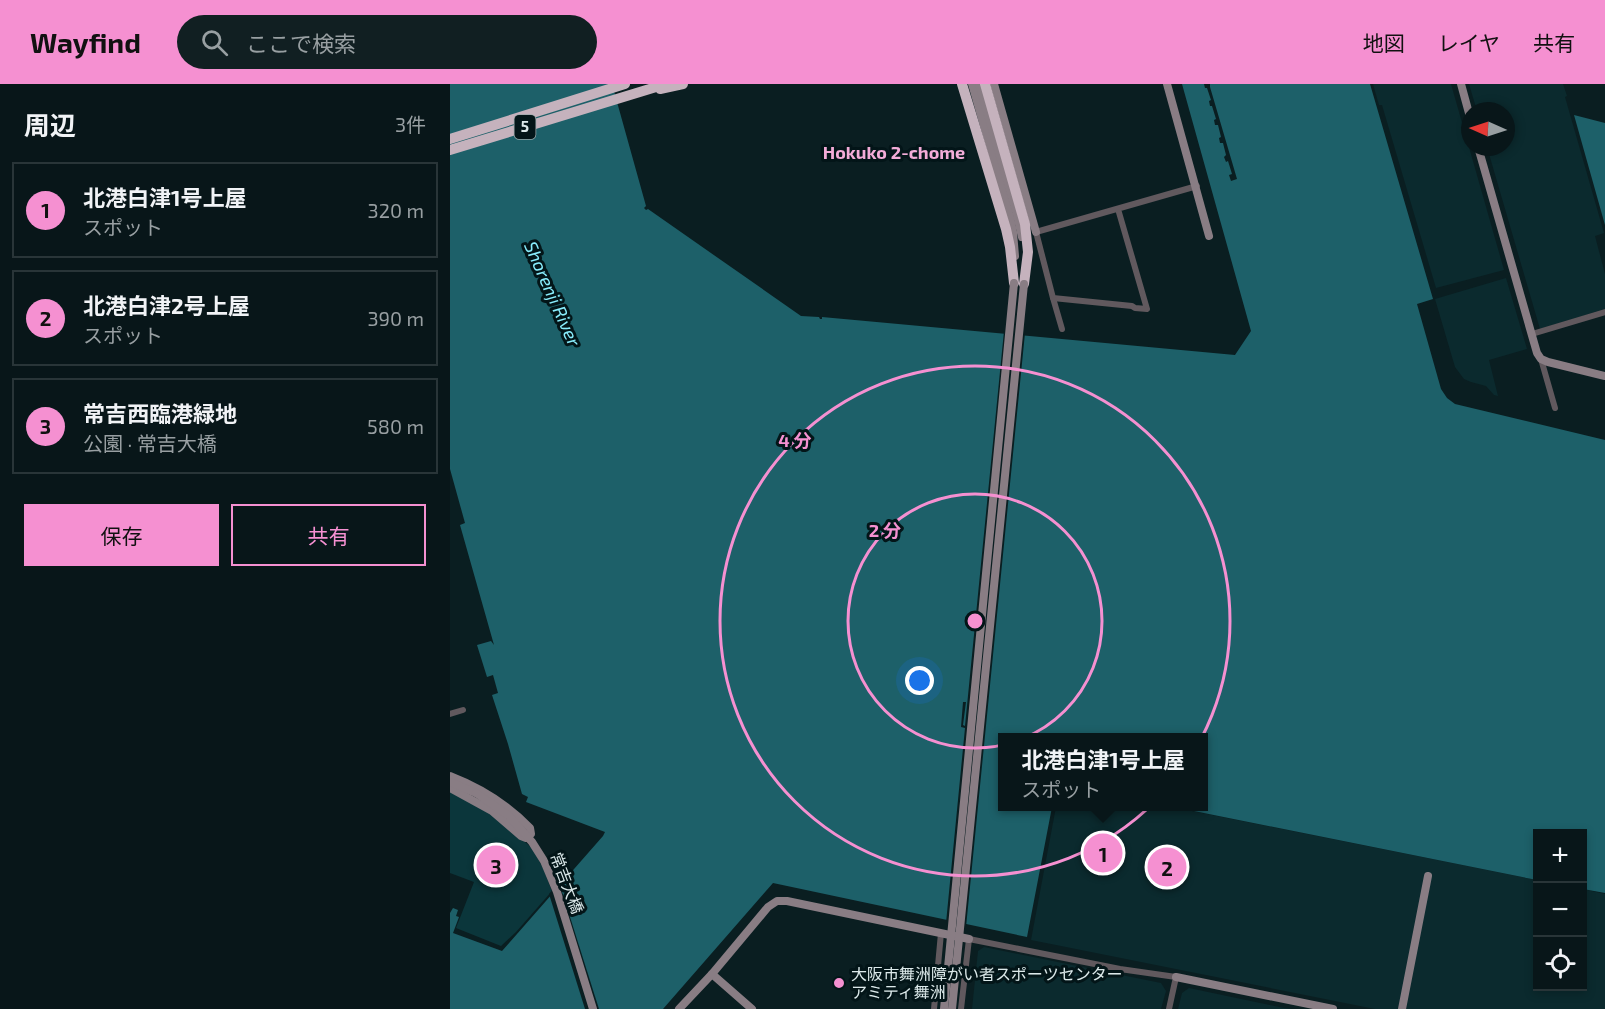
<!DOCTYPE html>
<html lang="ja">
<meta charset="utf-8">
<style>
:root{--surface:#081619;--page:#111f22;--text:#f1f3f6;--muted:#989fa2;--line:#293538;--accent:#f590d1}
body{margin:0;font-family:"Exo 2","Noto Sans JP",sans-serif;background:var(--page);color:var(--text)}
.controls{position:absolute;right:18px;bottom:18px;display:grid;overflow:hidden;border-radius:0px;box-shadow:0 3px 9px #0003}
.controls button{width:54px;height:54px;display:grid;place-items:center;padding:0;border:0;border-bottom:2px solid var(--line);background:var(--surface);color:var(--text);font:30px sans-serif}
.compass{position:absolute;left:1011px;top:18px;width:54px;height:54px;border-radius:50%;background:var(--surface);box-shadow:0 3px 9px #0003;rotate:273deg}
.you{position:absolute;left:470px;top:597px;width:21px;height:21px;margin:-15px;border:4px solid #fff;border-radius:50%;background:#1a73e8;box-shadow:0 0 0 9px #1a73e833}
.badge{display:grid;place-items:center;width:39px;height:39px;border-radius:50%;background:var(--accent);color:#111;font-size:20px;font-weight:700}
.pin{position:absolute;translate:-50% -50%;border:3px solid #fff;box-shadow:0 2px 6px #0006}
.popup{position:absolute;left:548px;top:649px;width:210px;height:78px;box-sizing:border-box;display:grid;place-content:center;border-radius:0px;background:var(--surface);filter:drop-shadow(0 2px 4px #0005);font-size:20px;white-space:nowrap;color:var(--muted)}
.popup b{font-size:22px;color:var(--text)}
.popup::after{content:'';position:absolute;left:50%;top:100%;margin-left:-12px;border:12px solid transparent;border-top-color:var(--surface)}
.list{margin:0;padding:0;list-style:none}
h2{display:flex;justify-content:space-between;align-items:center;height:78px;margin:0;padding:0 24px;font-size:26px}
h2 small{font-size:20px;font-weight:400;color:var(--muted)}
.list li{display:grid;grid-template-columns:39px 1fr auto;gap:18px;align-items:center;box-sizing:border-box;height:96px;margin:0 12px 12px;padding:0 12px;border:2px solid var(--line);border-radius:0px}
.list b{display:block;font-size:22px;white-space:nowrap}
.list p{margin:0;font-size:20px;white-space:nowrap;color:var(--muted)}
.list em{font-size:20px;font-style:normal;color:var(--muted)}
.actions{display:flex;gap:12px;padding:18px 24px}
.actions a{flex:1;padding:14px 0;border:2px solid var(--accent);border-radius:0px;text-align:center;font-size:21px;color:var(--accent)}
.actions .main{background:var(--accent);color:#111}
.icon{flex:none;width:33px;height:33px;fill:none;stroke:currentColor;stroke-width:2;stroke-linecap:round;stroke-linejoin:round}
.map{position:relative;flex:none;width:1155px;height:925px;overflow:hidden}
header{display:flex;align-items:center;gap:36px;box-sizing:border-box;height:84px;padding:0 30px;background:var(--accent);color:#111}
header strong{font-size:28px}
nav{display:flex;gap:33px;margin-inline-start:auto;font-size:21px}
.search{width:420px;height:54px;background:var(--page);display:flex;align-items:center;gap:15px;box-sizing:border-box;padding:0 21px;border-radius:33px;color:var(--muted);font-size:22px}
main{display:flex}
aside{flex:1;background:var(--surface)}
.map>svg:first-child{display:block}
.built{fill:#0b2a2e}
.green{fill:#0b363b}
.water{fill:#1d6069}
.pier{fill:#0a1e21}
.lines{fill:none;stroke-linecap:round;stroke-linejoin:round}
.street{stroke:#61595e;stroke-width:6}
.secondary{stroke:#897d84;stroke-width:8}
.highway{stroke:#c5b2bd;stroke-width:10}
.secondary-bridge{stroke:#897d84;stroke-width:8}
.ring{fill:none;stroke:#f590d1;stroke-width:3}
.poi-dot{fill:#f590d1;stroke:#031518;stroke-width:2}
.labels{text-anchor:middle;stroke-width:6;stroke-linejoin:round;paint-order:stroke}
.shield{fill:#031518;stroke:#9ba9ab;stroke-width:1.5}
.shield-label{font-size:15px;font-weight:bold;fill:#dce9ea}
.street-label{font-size:16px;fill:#dce9ea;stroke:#031518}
.poi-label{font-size:16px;fill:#dce9ea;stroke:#031518;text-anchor:start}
.neighbourhood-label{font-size:18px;font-weight:bold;fill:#f3acd8;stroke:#031518}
.water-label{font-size:18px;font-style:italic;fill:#89eefd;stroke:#031518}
.centre{fill:#f590d1;stroke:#031518;stroke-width:3}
.ring-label{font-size:18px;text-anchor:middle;font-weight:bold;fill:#f590d1;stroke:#031518;stroke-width:6;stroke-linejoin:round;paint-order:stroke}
</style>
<header>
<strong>Wayfind</strong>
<div class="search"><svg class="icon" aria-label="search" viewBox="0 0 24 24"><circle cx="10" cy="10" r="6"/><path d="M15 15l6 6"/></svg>ここで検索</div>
<nav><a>地図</a><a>レイヤ</a><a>共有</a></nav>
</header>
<main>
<aside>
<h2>周辺<small>3件</small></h2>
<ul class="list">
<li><span class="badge">1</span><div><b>北港白津1号上屋</b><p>スポット</p></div><em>320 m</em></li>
<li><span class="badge">2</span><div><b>北港白津2号上屋</b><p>スポット</p></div><em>390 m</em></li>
<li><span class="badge">3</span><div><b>常吉西臨港緑地</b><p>公園 · 常吉大橋</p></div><em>580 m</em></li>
</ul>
<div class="actions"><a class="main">保存</a><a>共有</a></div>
</aside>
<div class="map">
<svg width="1155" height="925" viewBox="0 0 1155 925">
<rect width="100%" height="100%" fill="#0a1e21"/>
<g class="built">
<path d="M923,0H1001L1054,186L986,204L932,21H929Z"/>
<path d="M1019,0H1113L1117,12L1115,13L1154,149L1145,152L1155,190V225L1090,245L1037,63H1056V27H1027Z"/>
<path d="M1056,194L1077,265L1039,276L1048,312L1044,311L1036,302L1021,298L1014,295L1005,283L985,215Z"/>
<path d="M606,723H722L1087,796L1088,902H1132L1133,805L1155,810V925H925L581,856Z"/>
<path d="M534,863L711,899L716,907L711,925H522L528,867Z"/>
<path d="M739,904L834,924L842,925H728L732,909Z"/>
</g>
<path class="green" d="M0,705L36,724L83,765L93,784L102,807L66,848L51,862L6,844L24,798L0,789Z"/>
<g class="water">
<path d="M0,0H162L196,122L194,124L196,126L198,125L351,232L369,233L370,235H372V233L785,271L801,247L732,0H920L983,215L967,220L991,305L997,314L1005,320L1155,356V809L1133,805L1132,750H1088L1087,796L724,723L754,722V654H552V722L602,723L577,853L323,799L213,925H0V829L3,824L8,826L6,832L9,833L3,849L52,867L153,752L155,748L76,718L78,713L72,710L58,660L42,611L48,609L43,591L37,593L27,561L41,557L44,561L10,441L15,439L0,385Z"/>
<path d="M1124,31L1155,39V141Z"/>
</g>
<g class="pier">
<path d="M754,0H760V3L787,95L781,97L779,91L782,90L778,77L776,78L774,73L776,71L773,59H770L769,54L771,53L768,41H765L764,36L766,35L762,22H760L759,17L761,16L757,4H755Z"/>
<path d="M554,247L575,249L516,843L496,839L515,644L511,643L513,618H516L513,641L515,642Z"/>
<path d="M109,798L149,925H135L99,810Z"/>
</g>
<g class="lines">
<g class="street">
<path d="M668,125L697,225L685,224L682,222L603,214L586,148L747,102"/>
<path d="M603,214L612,245"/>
<path d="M1082,250L1155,228"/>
<path d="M1091,275L1105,324"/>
<path d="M0,630L13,626"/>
<path d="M484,925L491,849"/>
<path d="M511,925L519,855L670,885L726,893L719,925"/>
</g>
<g class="secondary">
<path d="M522,0L560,133L563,148L565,172"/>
<path d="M529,0L567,131L572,153"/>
<path d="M544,0L586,148"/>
<path d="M717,0L759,152"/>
<path d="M1011,0L1020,33"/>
<path d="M1028,63L1087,269L1091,275L1098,278L1155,292"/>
<path d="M0,692C31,704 57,720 80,744L81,750L76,754L71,752L42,727L0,704"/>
<path d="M0,698L26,709"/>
<path d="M262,890L302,925"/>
<path d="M726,893L883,925"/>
<path d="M229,925L262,890L318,823L327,817H337L519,855"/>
<path d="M952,925L978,792"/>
</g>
<g class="highway">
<path d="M512,0L556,145L560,163L564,199"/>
<path d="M535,0L575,140L578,168L574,200"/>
<path d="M210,5L233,0"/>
<path d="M0,55L175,0"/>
<path d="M0,66L216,0"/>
</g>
<g class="secondary-bridge">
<path d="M26,709L59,732L82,758L94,777L107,808L143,925"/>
<path d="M494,925L564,199"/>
<path d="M502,925L574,200"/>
</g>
</g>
<g class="ring">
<circle cx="525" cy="537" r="127"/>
<circle cx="525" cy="537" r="255"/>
</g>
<circle class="poi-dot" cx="389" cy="899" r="6"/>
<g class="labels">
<rect class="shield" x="64.5" y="31" width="21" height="24" rx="4.5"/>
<g class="shield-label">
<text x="75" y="48">5</text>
</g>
<g class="street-label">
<text transform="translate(117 799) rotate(69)" y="6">常吉大橋</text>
</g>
<g class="poi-label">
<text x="401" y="896">大阪市舞洲障がい者スポーツセンター<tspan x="401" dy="18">アミティ舞洲</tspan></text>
</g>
<g class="neighbourhood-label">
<text x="444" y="75">Hokuko 2-chome</text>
</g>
<g class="water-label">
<text transform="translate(102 210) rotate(66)" y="6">Shorenji River</text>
</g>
</g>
<circle cx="525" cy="537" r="9" class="centre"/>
<g class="ring-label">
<text x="345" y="363">4 分</text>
<text x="435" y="453">2 分</text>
</g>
</svg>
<div class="controls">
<button>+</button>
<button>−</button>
<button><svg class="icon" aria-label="locate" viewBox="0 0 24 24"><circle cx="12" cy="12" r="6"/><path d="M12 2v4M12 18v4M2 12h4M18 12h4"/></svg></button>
</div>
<svg class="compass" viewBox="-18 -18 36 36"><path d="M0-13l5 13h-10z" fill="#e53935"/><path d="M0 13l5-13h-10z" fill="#989fa2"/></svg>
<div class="you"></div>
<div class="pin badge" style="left:653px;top:769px">1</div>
<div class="popup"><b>北港白津1号上屋</b>スポット</div>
<div class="pin badge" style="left:717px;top:783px">2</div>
<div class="pin badge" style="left:46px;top:781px">3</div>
</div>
</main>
